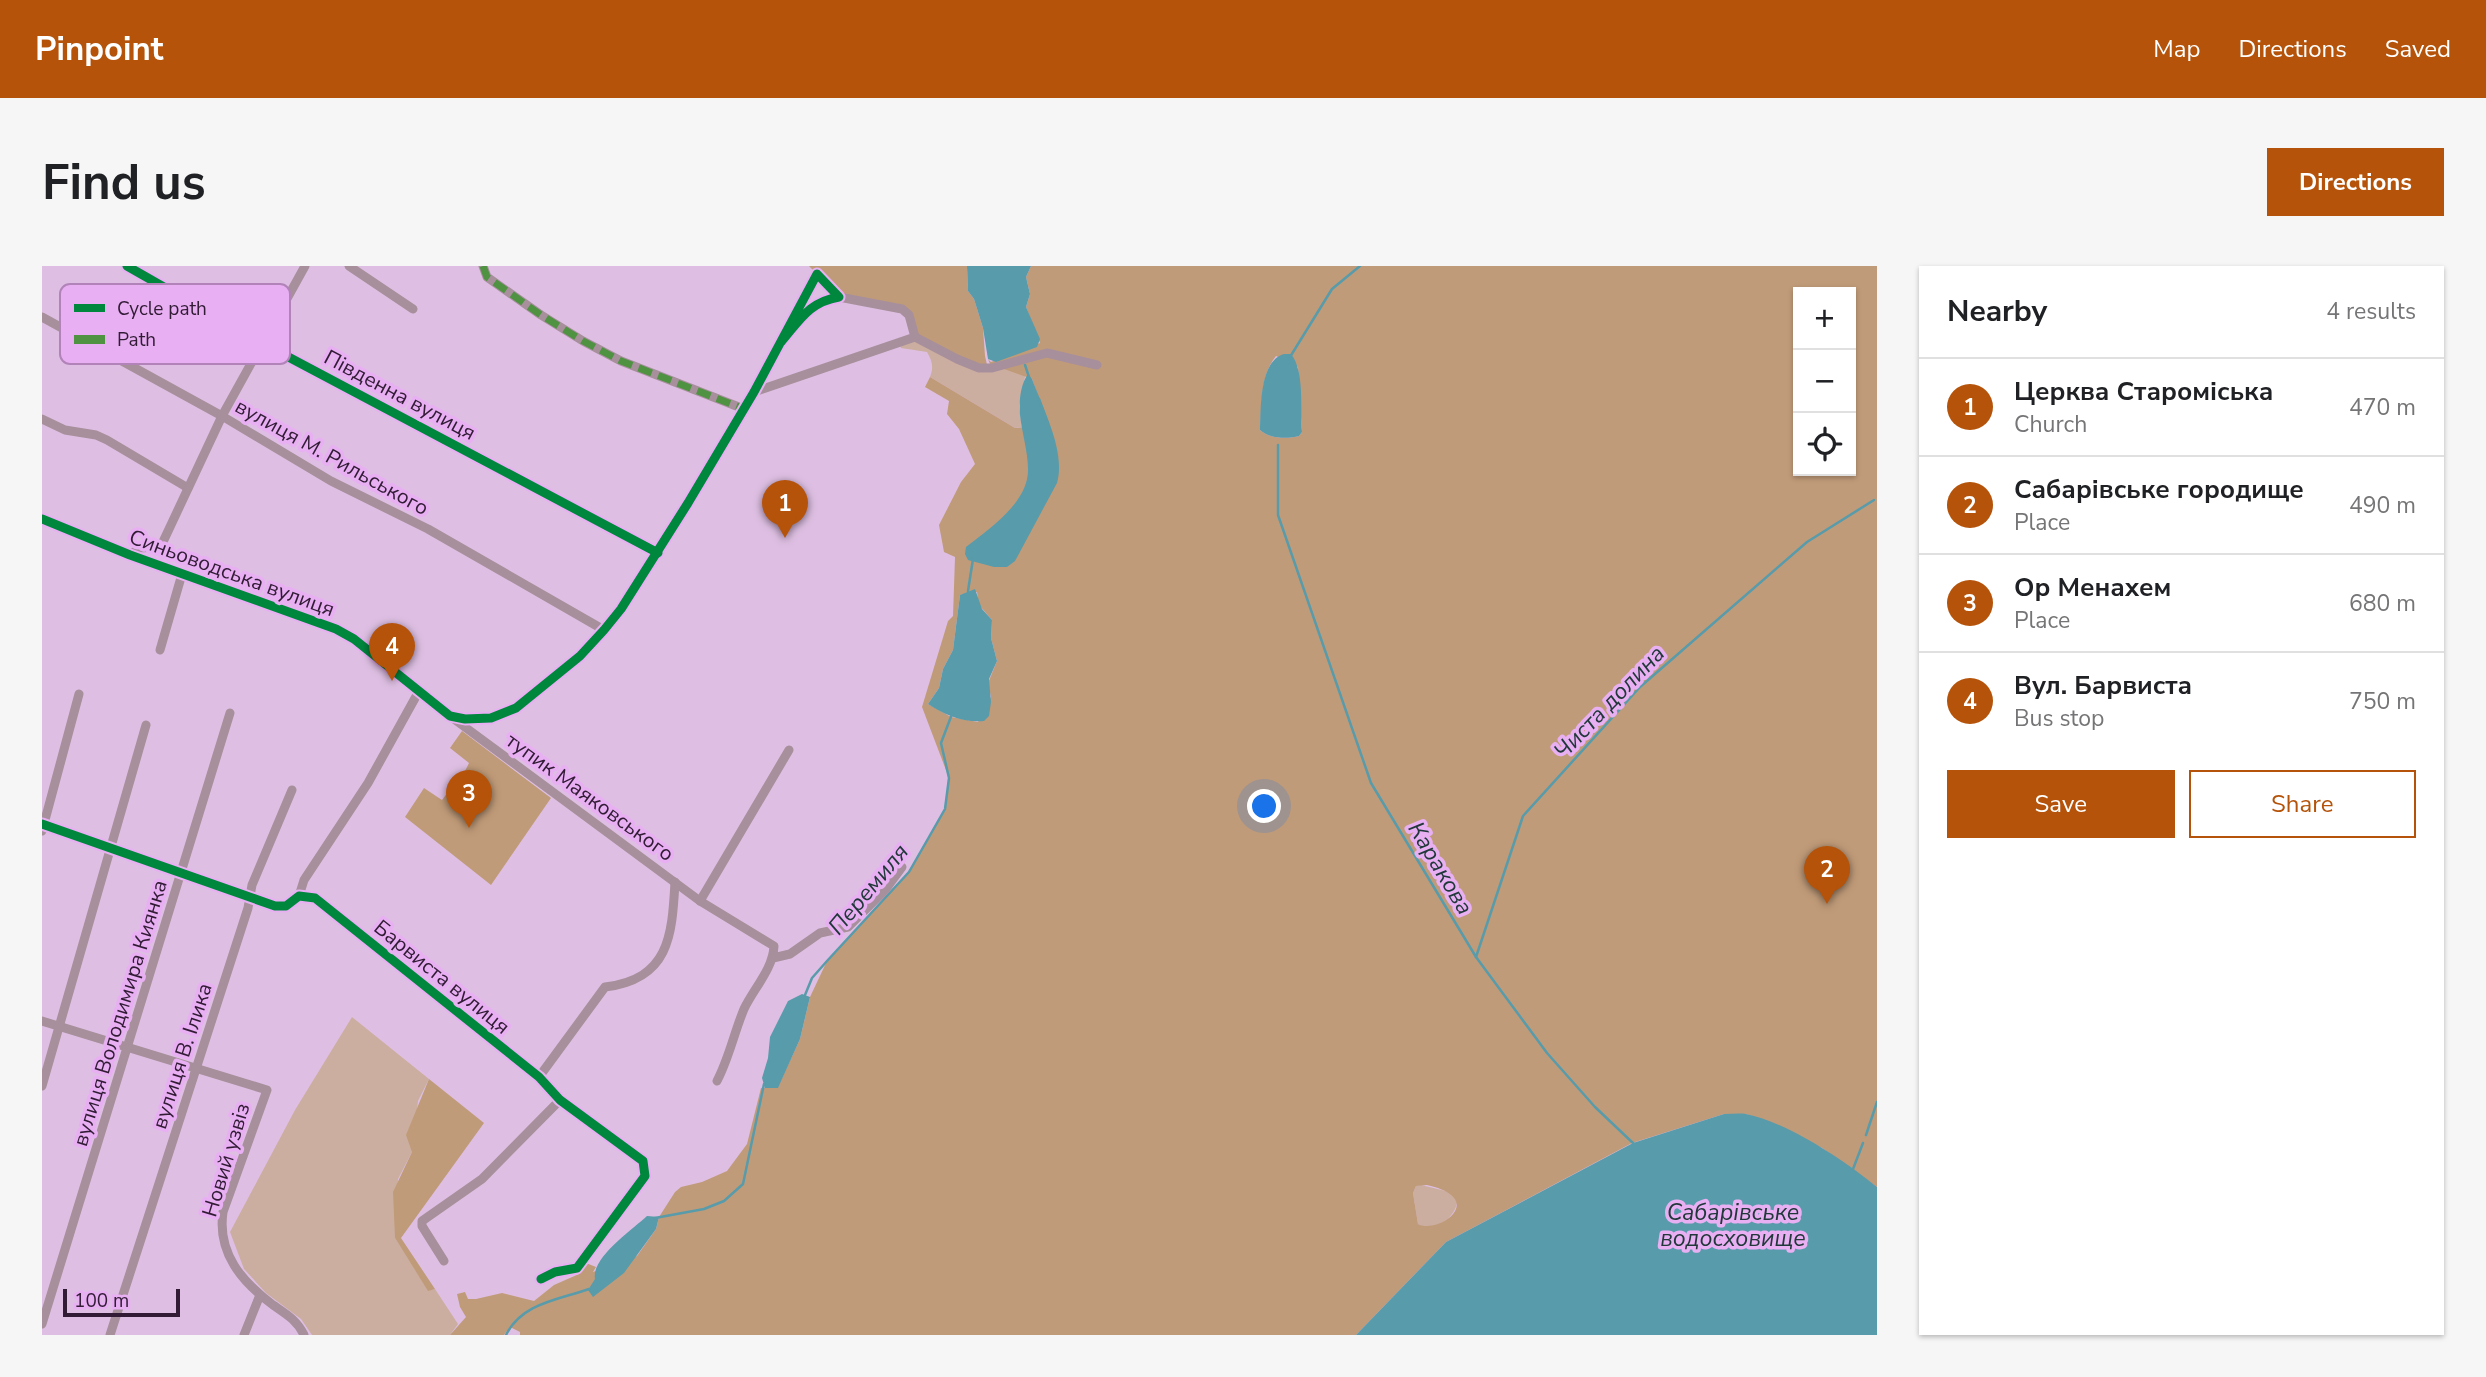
<!DOCTYPE html>
<meta charset="utf-8">
<style>
:root{--surface:#fff;--page:#f6f6f6;--text:#202124;--muted:#757577;--line:#e0e0e0;--accent:#b45309}
body{margin:0;font-family:"Nunito Sans",sans-serif;background:var(--page);color:var(--text)}
.controls{position:absolute;right:21px;top:21px;display:grid;overflow:hidden;border-radius:0px;box-shadow:0 2px 5px #0004}
.controls button{width:63px;height:63px;display:grid;place-items:center;padding:0;border:0;border-bottom:2px solid var(--line);background:var(--surface);color:var(--text);font:35px sans-serif}
.scale{position:absolute;left:21px;bottom:18px;width:117px;box-sizing:border-box;padding-left:7px;border:4px solid #311b35;border-top:0;font-size:19px;line-height:24px;white-space:nowrap;color:#311b35;-webkit-text-stroke:5px #e8b0f2;paint-order:stroke}
.you{position:absolute;left:1223px;top:541px;width:24px;height:24px;margin:-18px;border:5px solid #fff;border-radius:50%;background:#1a73e8;box-shadow:0 0 0 10px #1a73e833}
.badge{display:grid;place-items:center;width:46px;height:46px;border-radius:50%;background:var(--accent);color:#fff;font-size:23px;font-weight:700}
.pin{position:absolute;translate:-50% -58px;filter:drop-shadow(0 2px 4px #0008)}
.pin::after{content:'';position:absolute;top:37px;width:24px;height:21px;background:inherit;clip-path:polygon(0 0,100% 0,50% 100%)}
.list{margin:0;padding:0;list-style:none}
h2{display:flex;justify-content:space-between;align-items:center;height:91px;margin:0;padding:0 28px;font-size:30px}
h2 small{font-size:23px;font-weight:400;color:var(--muted)}
.list li{display:grid;grid-template-columns:46px 1fr auto;gap:21px;align-items:center;box-sizing:border-box;height:98px;padding:0 28px;border-top:2px solid var(--line)}
.list b{display:block;font-size:26px;white-space:nowrap}
.list p{margin:0;font-size:23px;white-space:nowrap;color:var(--muted)}
.list em{font-size:23px;font-style:normal;color:var(--muted)}
.actions{display:flex;gap:14px;padding:21px 28px}
.actions a{flex:1;padding:16px 0;border:2px solid var(--accent);border-radius:0px;text-align:center;font-size:24px;color:var(--accent)}
.actions .main{background:var(--accent);color:#fff}
.icon{flex:none;width:38px;height:38px;fill:none;stroke:currentColor;stroke-width:2;stroke-linecap:round;stroke-linejoin:round}
.map{position:relative;flex:none;width:1835px;height:1069px;overflow:hidden;border-radius:0px}
header{display:flex;align-items:center;gap:42px;box-sizing:border-box;height:98px;padding:0 35px;background:var(--accent);color:#fff}
header strong{font-size:33px}
nav{display:flex;gap:38px;margin-inline-start:auto;font-size:24px}
.intro{display:flex;align-items:center;justify-content:space-between;box-sizing:border-box;height:168px;padding:0 42px}
h1{margin:0;font-size:49px}
.button{padding:18px 32px;border-radius:0px;background:var(--accent);color:#fff;font-size:24px;font-weight:700}
main{display:flex;gap:42px;padding:0 42px}
aside{flex:1;background:var(--surface);border-radius:0px;box-shadow:0 2px 5px #0004}
.map>svg:first-child{display:block}
.green{fill:#ccaea0}
.forest{fill:#c09b79;fill-rule:evenodd}
.water{fill:#589baa}
.lines{fill:none;stroke-linecap:round;stroke-linejoin:round}
.stream{stroke:#589baa;stroke-width:2.5}
.minor{stroke:#a78f9c;stroke-width:9}
.quiet{stroke:#4e9242;stroke-width:7;stroke-dasharray:14 7;stroke-linecap:butt}
.cycleway-casing{stroke:#e8b0f2;stroke-width:13}
.cycleway{stroke:#00873e;stroke-width:9}
.labels{text-anchor:middle;stroke-width:7;stroke-linejoin:round;paint-order:stroke}
.street-label{font-size:21px;fill:#311b35;stroke:#e8b0f2}
.water-label{font-size:23px;font-style:italic;fill:#21383a;stroke:#e8b0f2}
.key{fill:#e8b0f2;stroke:#b183b9;stroke-width:2}
.key-label{font-size:19px;fill:#311b35}
</style>
<header>
<strong>Pinpoint</strong>
<nav><a>Map</a><a>Directions</a><a>Saved</a></nav>
</header>
<div class="intro"><h1>Find us</h1><a class="button">Directions</a></div>
<main>
<div class="map">
<svg width="1835" height="1069" viewBox="0 0 1835 1069">
<rect width="100%" height="100%" fill="#debfe3"/>
<g class="green">
<path d="M873,71L932,100L979,95L983,111L977,140L980,161L973,162L888,111C892,101 890,95 885,86L859,82L857,76Z"/>
<path d="M310,751L387,813L376,835L370,886L356,913L353,972L386,1024L393,1023L416,1058L408,1069H270L259,1053L224,1027L202,1003L188,966L253,844Z"/>
<path d="M1379,919L1408,926L1415,933C1416,951 1392,967 1376,958L1371,927L1374,920Z"/>
</g>
<g class="forest">
<path d="M767,0H925L926,25L932,33L941,62L943,90L946,103L873,71L867,49L797,31Z"/>
<path d="M989,0H1835V921L1780,882L1730,857L1704,848H1682L1590,877L1404,976L1314,1069H478V1066L468,1061L462,1069H408L424,1051L418,1041L415,1028L423,1026L426,1033H434L460,1027L492,1035L512,1019L537,1008L544,997L554,1001L551,1006L595,990L614,963L617,951L633,926L639,921L660,916L685,905L705,878L719,822L736,821L758,773L768,731L785,695L867,606L903,543L907,512L880,441L906,355L911,350L913,291L902,286L897,259L919,216L933,198L917,163L905,148L907,135L883,121L888,111L973,162L1006,158L990,113L948,98L946,93L949,96L998,77L984,41L988,28L984,11ZM1756,26H1809V205H1756ZM1234,90L1256,101L1260,166L1257,170C1246,173 1227,173 1218,164C1220,140 1218,109 1234,90ZM935,326L937,339L950,354L949,372L955,395L946,417L949,431L936,456L909,451L886,438L897,422L901,403L911,384L918,329ZM1385,919C1447,933 1396,969 1376,958L1371,927L1374,920Z"/>
<path d="M420,465L509,532L449,619L363,551L382,522L400,534L406,526L430,543L446,524L422,507L427,497L408,482Z"/>
<path d="M387,813L442,857L359,972L393,1023L386,1025L353,972L351,926L370,886L364,869Z"/>
</g>
<g class="water">
<path d="M925,0H989L984,11L988,28L984,41L998,73L995,81L954,96L946,93L941,62L932,33L926,25Z"/>
<path d="M1242,88H1249C1263,105 1258,144 1260,166L1257,170C1246,173 1227,173 1218,164C1219,143 1217,95 1242,88Z"/>
<path d="M986,108L990,113C1001,143 1024,185 1015,217L973,295L965,301H952L926,294L923,288L924,281C947,263 987,236 986,203C986,186 980,167 978,149C977,136 978,119 986,108Z"/>
<path d="M933,323L940,343L950,354L949,372L955,395L947,413L949,436L947,450L942,455C922,457 902,449 886,438L897,422L901,403L911,384L918,329Z"/>
<path d="M760,728L768,731L758,773L736,822H723L720,812L726,792L728,771L746,735Z"/>
<path d="M1682,848C1689,848 1697,847 1704,848C1745,856 1803,895 1835,921V1069H1314L1404,976L1591,877Z"/>
<path d="M605,950L617,951L614,963L582,1007L551,1031L546,1024L553,1013C549,992 590,964 605,950Z"/>
</g>
<g class="lines">
<g class="stream">
<path d="M1248,91L1290,23L1318,0"/>
<path d="M983,99L987,111"/>
<path d="M997,133L1004,153"/>
<path d="M1236,179V249L1329,517L1434,691L1505,787L1553,841L1592,878"/>
<path d="M926,325L931,293"/>
<path d="M1434,691L1481,550L1598,421L1765,276L1832,234"/>
<path d="M763,729L770,712L785,695L867,606L903,543L907,512L899,477L910,448"/>
<path d="M1824,869L1835,836"/>
<path d="M1811,903L1821,877"/>
<path d="M613,952L662,943L682,935L701,918L722,818"/>
<path d="M464,1069C480,1037 516,1034 547,1023"/>
</g>
<g class="minor">
<path d="M85,0L220,77L616,287"/>
<path d="M307,0L371,43"/>
<path d="M441,0L445,11L499,49L541,75L579,95L702,143"/>
<path d="M0,51L180,150L289,215L386,263L562,364"/>
<path d="M873,71L915,93L937,102H950L1005,87L1055,99"/>
<path d="M712,126L873,71L867,49L860,43L797,31"/>
<path d="M0,153L23,164L54,169L65,174L146,222"/>
<path d="M0,253L88,289L294,363L312,373L408,450L423,453L449,452L474,442L538,390L562,364L579,343L646,237L712,126L775,8L797,31C767,36 758,54 739,76"/>
<path d="M88,289L97,282L117,281L120,278L180,150L263,0"/>
<path d="M118,384L140,308"/>
<path d="M412,453L658,635L732,680C731,703 712,722 702,743C692,767 687,792 675,815"/>
<path d="M0,558L233,640H244L257,630L273,632L497,811L518,834L601,895L603,910L535,1002L513,1006L499,1013"/>
<path d="M0,565L37,428"/>
<path d="M257,630L262,614L326,517L377,425"/>
<path d="M658,635L747,484"/>
<path d="M731,692L748,688L778,667L806,661L843,624L860,601"/>
<path d="M0,755L225,824L181,946C175,987 200,1016 231,1039C244,1048 255,1054 262,1069"/>
<path d="M497,811L563,721C627,713 630,671 633,616"/>
<path d="M0,820L104,459"/>
<path d="M402,995L380,960V955L440,913L518,834"/>
<path d="M0,1058L188,447"/>
<path d="M68,1069L206,642L210,619L250,524"/>
<path d="M202,1069L218,1029"/>
</g>
<path class="quiet" d="M441,0L445,11L499,49L541,75L579,95L702,143"/>
<defs>
<g id="cycleway">
<path d="M85,0L220,77L616,287"/>
<path d="M0,253L88,289L294,363L312,373L408,450L423,453L449,452L474,442L538,390L562,364L579,343L646,237L712,126L775,8L797,31C767,36 758,54 739,76"/>
<path d="M0,558L233,640H244L257,630L273,632L497,811L518,834L601,895L603,910L535,1002L513,1006L499,1013"/>
</g>
</defs>
<use href="#cycleway" class="cycleway-casing"/>
<use href="#cycleway" class="cycleway"/>
</g>
<g class="labels">
<g class="street-label">
<text transform="translate(358 129) rotate(28)" y="7">Південна вулиця</text>
<text transform="translate(290 191) rotate(29)" y="7">вулиця М. Рильського</text>
<text transform="translate(190 307) rotate(20)" y="7">Синьоводська вулиця</text>
<text transform="translate(548 531) rotate(36)" y="7">тупик Маяковського</text>
<text transform="translate(400 711) rotate(39)" y="7">Барвиста вулиця</text>
<text transform="translate(78 747) rotate(-73)" y="7">вулиця Володимира Киянка</text>
<text transform="translate(140 790) rotate(-72)" y="7">вулиця В. Ілика</text>
<text transform="translate(184 894) rotate(-73)" y="7">Новий узвіз</text>
</g>
<g class="water-label">
<text transform="translate(1567 436) rotate(-46)" y="8">Чиста долина</text>
<text transform="translate(1399 602) rotate(59)" y="8">Каракова</text>
<text transform="translate(826 623) rotate(-50)" y="8">Перемиля</text>
<text x="1691" y="954">Сабарівське<tspan x="1691" dy="26">водосховище</tspan></text>
</g>
</g>
<rect x="18" y="18" width="230" height="80" rx="10" class="key"/>
<rect x="32" y="38" width="31" height="8" fill="#00873e"/>
<rect x="32" y="69" width="31" height="9" fill="#4e9242"/>
<g class="key-label">
<text x="75" y="49">Cycle path</text>
<text x="75" y="80">Path</text>
</g>
</svg>
<div class="controls">
<button>+</button>
<button>−</button>
<button><svg class="icon" aria-label="locate" viewBox="0 0 24 24"><circle cx="12" cy="12" r="6"/><path d="M12 2v4M12 18v4M2 12h4M18 12h4"/></svg></button>
</div>
<div class="scale">100 m</div>
<div class="you"></div>
<div class="pin badge" style="left:743px;top:272px">1</div>
<div class="pin badge" style="left:1785px;top:638px">2</div>
<div class="pin badge" style="left:427px;top:562px">3</div>
<div class="pin badge" style="left:350px;top:415px">4</div>
</div>
<aside>
<h2>Nearby<small>4 results</small></h2>
<ul class="list">
<li><span class="badge">1</span><div><b>Церква Староміська</b><p>Church</p></div><em>470 m</em></li>
<li><span class="badge">2</span><div><b>Сабарівське городище</b><p>Place</p></div><em>490 m</em></li>
<li><span class="badge">3</span><div><b>Ор Менахем</b><p>Place</p></div><em>680 m</em></li>
<li><span class="badge">4</span><div><b>Вул. Барвиста</b><p>Bus stop</p></div><em>750 m</em></li>
</ul>
<div class="actions"><a class="main">Save</a><a>Share</a></div>
</aside>
</main>
